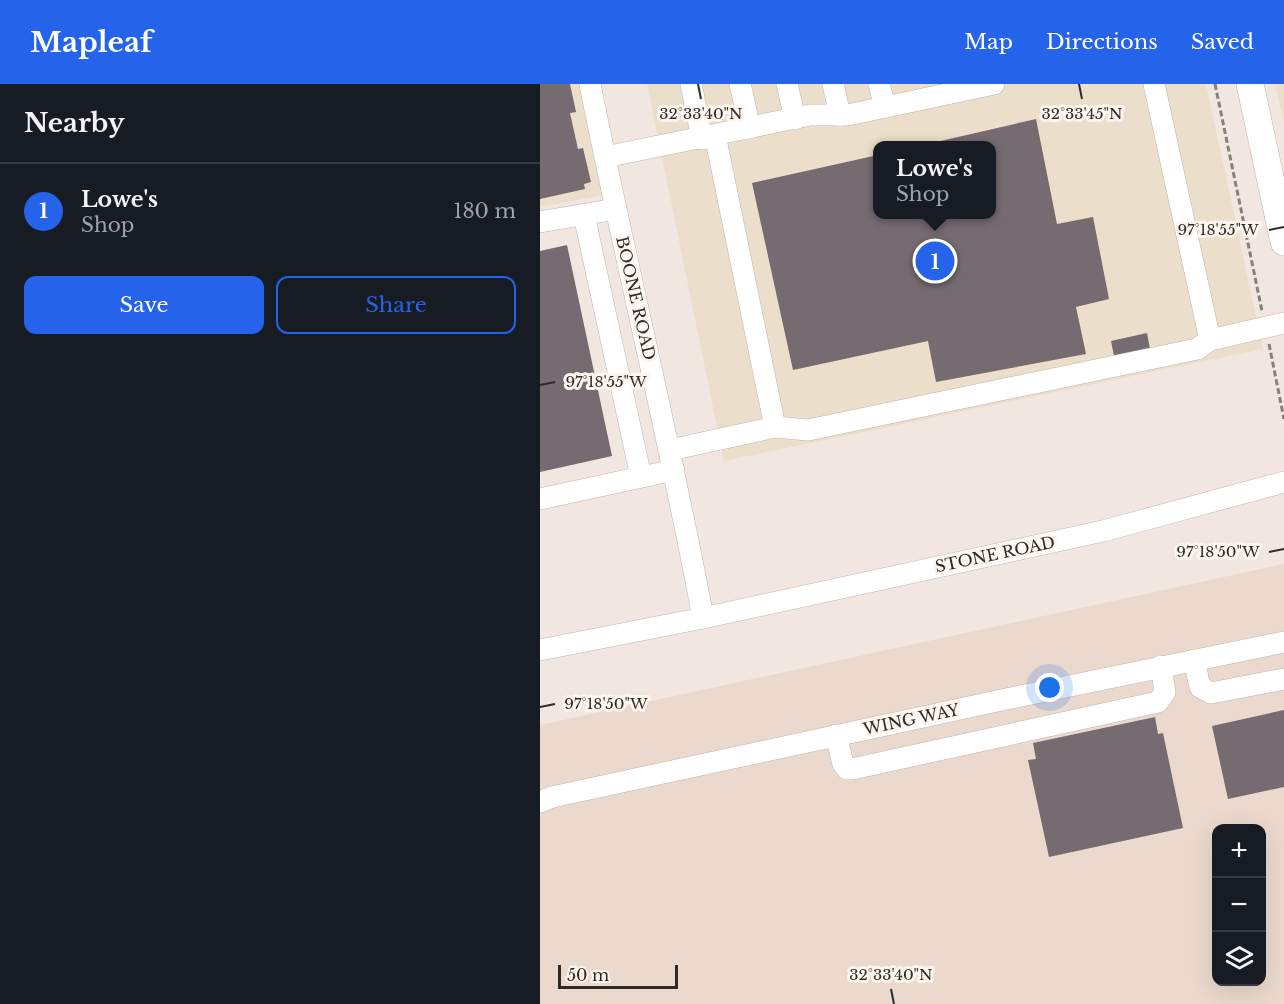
<!DOCTYPE html>
<meta charset="utf-8">
<style>
:root{--surface:#171b24;--page:#242831;--text:#f1f3f6;--muted:#9ea1a6;--line:#363941;--accent:#2563eb}
body{margin:0;font-family:"Libre Baskerville",serif;background:var(--page);color:var(--text)}
.controls{position:absolute;right:18px;bottom:18px;display:grid;overflow:hidden;border-radius:12px;box-shadow:0 6px 24px #0002}
.controls button{width:54px;height:54px;display:grid;place-items:center;padding:0;border:0;border-bottom:2px solid var(--line);background:var(--surface);color:var(--text);font:30px sans-serif}
.scale{position:absolute;left:18px;bottom:15px;width:120px;box-sizing:border-box;padding-left:6px;border:3px solid #2e2a27;border-top:0;font-size:16px;line-height:21px;white-space:nowrap;color:#2e2a27;-webkit-text-stroke:4px #fef5ef;paint-order:stroke}
.you{position:absolute;left:510px;top:604px;width:21px;height:21px;margin:-15px;border:4px solid #fff;border-radius:50%;background:#1a73e8;box-shadow:0 0 0 9px #1a73e833}
.badge{display:grid;place-items:center;width:39px;height:39px;border-radius:50%;background:var(--accent);color:#fff;font-size:20px;font-weight:700}
.pin{position:absolute;translate:-50% -50%;border:3px solid #fff;box-shadow:0 2px 6px #0006}
.popup{position:absolute;left:333px;top:57px;width:123px;height:78px;box-sizing:border-box;display:grid;place-content:center;border-radius:12px;background:var(--surface);filter:drop-shadow(0 2px 4px #0005);font-size:20px;white-space:nowrap;color:var(--muted)}
.popup b{font-size:22px;color:var(--text)}
.popup::after{content:'';position:absolute;left:50%;top:100%;margin-left:-12px;border:12px solid transparent;border-top-color:var(--surface)}
.list{margin:0;padding:0;list-style:none}
h2{display:flex;justify-content:space-between;align-items:center;height:78px;margin:0;padding:0 24px;font-size:26px}
h2 small{font-size:20px;font-weight:400;color:var(--muted)}
.list li{display:grid;grid-template-columns:39px 1fr auto;gap:18px;align-items:center;box-sizing:border-box;height:96px;padding:0 24px;border-top:2px solid var(--line)}
.list b{display:block;font-size:22px;white-space:nowrap}
.list p{margin:0;font-size:20px;white-space:nowrap;color:var(--muted)}
.list em{font-size:20px;font-style:normal;color:var(--muted)}
.actions{display:flex;gap:12px;padding:18px 24px}
.actions a{flex:1;padding:14px 0;border:2px solid var(--accent);border-radius:12px;text-align:center;font-size:21px;color:var(--accent)}
.actions .main{background:var(--accent);color:#fff}
.icon{flex:none;width:33px;height:33px;fill:none;stroke:currentColor;stroke-width:2;stroke-linecap:round;stroke-linejoin:round}
.map{position:relative;flex:none;width:744px;height:920px;overflow:hidden}
header{display:flex;align-items:center;gap:36px;box-sizing:border-box;height:84px;padding:0 30px;background:var(--accent);color:#fff}
header strong{font-size:28px}
nav{display:flex;gap:33px;margin-inline-start:auto;font-size:21px}
main{display:flex}
aside{flex:1;background:var(--surface)}
.map>svg:first-child{display:block}
.commercial{fill:#ebdeca;fill-rule:evenodd}
.built{fill:#ebd9cd;fill-rule:evenodd}
.building{fill:#756b70}
.lines{fill:none;stroke-linecap:round;stroke-linejoin:round}
.minor-casing{stroke:#bfb5ae;stroke-width:22}
.major-casing{stroke:#bfb5ae;stroke-width:28}
.path{stroke:#87807b;stroke-width:3;stroke-dasharray:6 3;stroke-linecap:butt}
.minor{stroke:#fff;stroke-width:21}
.major{stroke:#fff;stroke-width:27}
.ticks{fill:none;stroke:#2e2a27;stroke-width:2}
.labels{text-anchor:middle;stroke-width:6;stroke-linejoin:round;paint-order:stroke}
.street-label{font-size:16px;fill:#2e2a27;stroke:#fef5ef}
.ticks-label{font-size:15px;text-anchor:middle;fill:#2e2a27;stroke:#fef5ef;stroke-width:6;stroke-linejoin:round;paint-order:stroke}
</style>
<header>
<strong>Mapleaf</strong>
<nav><a>Map</a><a>Directions</a><a>Saved</a></nav>
</header>
<main>
<aside>
<h2>Nearby<small></small></h2>
<ul class="list">
<li><span class="badge">1</span><div><b>Lowe's</b><p>Shop</p></div><em>180 m</em></li>
</ul>
<div class="actions"><a class="main">Save</a><a>Share</a></div>
</aside>
<div class="map">
<svg width="744" height="920" viewBox="0 0 744 920">
<rect width="100%" height="100%" fill="#f2e7e0"/>
<g class="commercial">
<path d="M0,0H41L64,111L0,123Z"/>
<path d="M107,0H666L723,265L184,377ZM338,62H452V130H338Z"/>
<path d="M735,0H744V39Z"/>
</g>
<path class="built" d="M744,480V920H0V641ZM676,744H722V898H676Z"/>
<g class="building">
<path d="M0,0H30L36,28L30,29L38,65L43,64L51,98L44,100L45,105L0,115Z"/>
<path d="M496,35L517,140L553,133L569,215L536,223L546,270L396,298L388,257L253,286L212,99L338,71V130H452V62L383,61Z"/>
<path d="M27,161L72,372L0,388V167Z"/>
<path d="M607,249L610,265L574,272L571,257Z"/>
<path d="M744,626V703L688,715L672,642Z"/>
<path d="M615,633L618,650L623,649L643,744L509,773L488,676L496,675L493,659Z"/>
</g>
<g class="lines">
<defs>
<g id="minor">
<path d="M50,0C85,178 130,355 163,534"/>
<path d="M151,0L162,55"/>
<path d="M200,0L210,44"/>
<path d="M247,0L255,35"/>
<path d="M293,0L300,31"/>
<path d="M339,0L345,23"/>
<path d="M614,0L670,256L744,239"/>
<path d="M65,73L270,31H308L454,0"/>
<path d="M44,131L101,393"/>
<path d="M0,138L76,125"/>
<path d="M235,343L268,346L657,265L670,256"/>
<path d="M130,366L235,343L175,51"/>
<path d="M0,415L134,386"/>
<path d="M0,566L163,534L563,447L744,398"/>
<path d="M654,576L660,603L671,609L744,595"/>
<path d="M296,651L303,680L307,685H312L618,618L625,608L621,582"/>
<path d="M0,718L12,713L471,614L744,558"/>
</g>
<path id="major" d="M710,0L744,158"/>
</defs>
<use href="#minor" class="minor-casing"/>
<use href="#major" class="major-casing"/>
<g class="path">
<path d="M675,0L722,227"/>
<path d="M729,260L744,335"/>
</g>
<use href="#minor" class="minor"/>
<use href="#major" class="major"/>
</g>
<path class="ticks" d="M158,0L161,15M539,0L542,15M729,146L744,143M0,301L15,298M729,468L744,465M0,623L15,620M351,905L354,920"/>
<g class="labels">
<g class="street-label">
<text transform="translate(96 214) rotate(77)" y="6">BOONE ROAD</text>
<text transform="translate(455 470) rotate(-12)" y="6">STONE ROAD</text>
<text transform="translate(371 635) rotate(-12)" y="6">WING WAY</text>
</g>
</g>
<g class="ticks-label">
<text x="161" y="35">32°33'40"N</text>
<text x="542" y="35">32°33'45"N</text>
<text x="678" y="151">97°18'55"W</text>
<text x="66" y="303">97°18'55"W</text>
<text x="678" y="473">97°18'50"W</text>
<text x="66" y="625">97°18'50"W</text>
<text x="351" y="896">32°33'40"N</text>
</g>
</svg>
<div class="controls">
<button>+</button>
<button>−</button>
<button><svg class="icon" aria-label="layers" viewBox="0 0 24 24"><path d="M12 4l9 5-9 5-9-5zM3 14l9 5 9-5"/></svg></button>
</div>
<div class="scale">50 m</div>
<div class="you"></div>
<div class="pin badge" style="left:395px;top:177px">1</div>
<div class="popup"><b>Lowe's</b>Shop</div>
</div>
</main>
